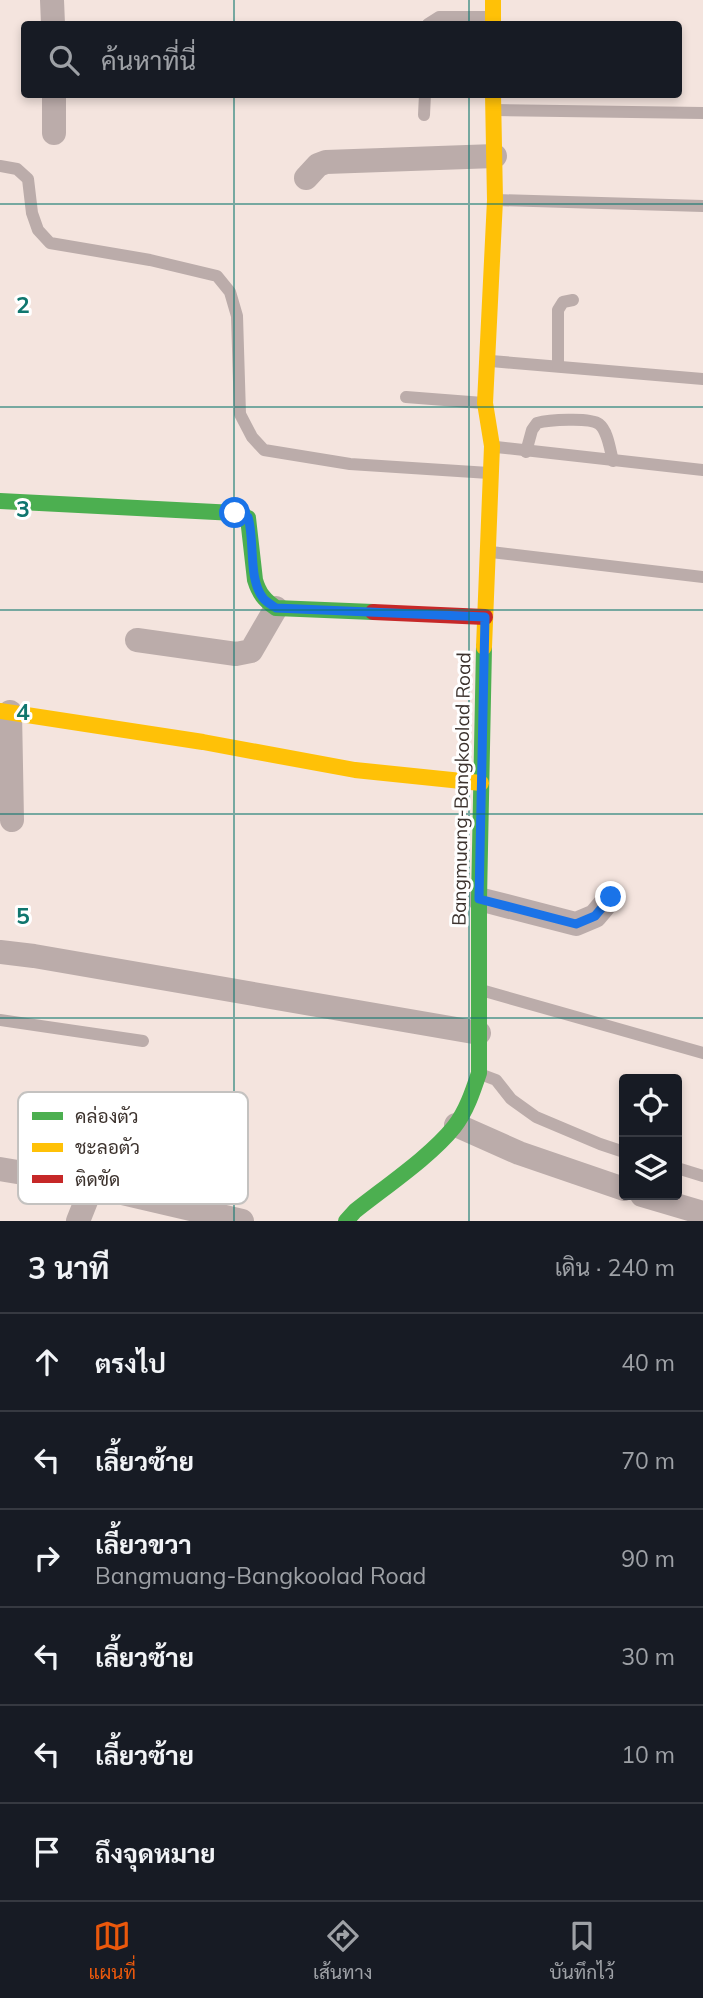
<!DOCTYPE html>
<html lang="th">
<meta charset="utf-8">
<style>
:root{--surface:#171b24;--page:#20242c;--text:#f1f3f6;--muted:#9ea1a6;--line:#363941;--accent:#ea580c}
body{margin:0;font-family:Mulish,Sarabun,sans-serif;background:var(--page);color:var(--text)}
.controls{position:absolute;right:21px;bottom:21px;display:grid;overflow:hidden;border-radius:7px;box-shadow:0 4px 10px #0003}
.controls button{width:63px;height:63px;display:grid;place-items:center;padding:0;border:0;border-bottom:2px solid var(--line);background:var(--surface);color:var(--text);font:35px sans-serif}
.stop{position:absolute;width:21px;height:21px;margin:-16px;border:5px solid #1a73e8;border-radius:50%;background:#fff}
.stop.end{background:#1a73e8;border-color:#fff;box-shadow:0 2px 7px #0008}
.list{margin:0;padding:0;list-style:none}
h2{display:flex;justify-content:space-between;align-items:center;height:91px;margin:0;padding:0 28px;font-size:30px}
h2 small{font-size:23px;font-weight:400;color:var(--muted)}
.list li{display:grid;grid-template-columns:46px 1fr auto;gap:21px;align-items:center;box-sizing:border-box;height:98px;padding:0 28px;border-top:2px solid var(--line)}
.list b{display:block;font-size:26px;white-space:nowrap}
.list p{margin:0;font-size:23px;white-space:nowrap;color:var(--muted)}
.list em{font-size:23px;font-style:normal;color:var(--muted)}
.icon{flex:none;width:38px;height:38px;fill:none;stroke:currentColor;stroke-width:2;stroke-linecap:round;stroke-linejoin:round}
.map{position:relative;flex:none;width:703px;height:1221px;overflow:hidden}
.search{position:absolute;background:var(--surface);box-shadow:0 4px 10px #0003;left:21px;right:21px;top:21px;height:77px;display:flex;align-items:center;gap:18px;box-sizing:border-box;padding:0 24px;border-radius:7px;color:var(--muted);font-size:26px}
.sheet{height:679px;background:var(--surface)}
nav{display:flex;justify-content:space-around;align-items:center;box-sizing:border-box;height:98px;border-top:2px solid var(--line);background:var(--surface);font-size:19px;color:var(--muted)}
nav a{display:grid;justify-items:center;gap:4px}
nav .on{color:var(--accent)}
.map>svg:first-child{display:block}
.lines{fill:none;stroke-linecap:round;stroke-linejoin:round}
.lane{stroke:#bbacaa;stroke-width:12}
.street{stroke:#bbacaa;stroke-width:24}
.fast{stroke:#4caf50;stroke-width:16}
.slow{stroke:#ffc107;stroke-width:16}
.jam{stroke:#c62828;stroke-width:16}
.route{stroke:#1a73e8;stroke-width:9}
.grid{fill:none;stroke:#0f766e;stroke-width:2;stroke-opacity:0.55}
.labels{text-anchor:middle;stroke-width:6;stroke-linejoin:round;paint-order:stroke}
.street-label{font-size:19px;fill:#3c322d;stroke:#fff}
.key{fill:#fff;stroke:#c4c2c0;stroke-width:2}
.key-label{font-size:19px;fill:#3c322d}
.grid-label{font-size:23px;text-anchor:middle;font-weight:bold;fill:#0f766e;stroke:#fff;stroke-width:6;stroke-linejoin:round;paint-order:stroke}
</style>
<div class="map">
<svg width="703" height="1221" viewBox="0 0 703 1221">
<rect width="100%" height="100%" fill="#f4e4de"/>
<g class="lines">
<g class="lane">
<path d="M428,24L439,17H491"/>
<path d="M494,110L703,113"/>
<path d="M424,115L425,94"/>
<path d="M0,166L17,169L28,179L32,213L38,230L50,243L150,260L217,276L230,292L237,316L240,414L252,437L264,450L350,464L489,473"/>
<path d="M497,200L703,206"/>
<path d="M491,361L703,379"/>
<path d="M558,366V310L563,302L573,300"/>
<path d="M406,397L483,403"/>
<path d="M496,447L703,470"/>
<path d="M526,452L532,430L537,423C548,420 590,417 599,424C608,431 610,450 613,461"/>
<path d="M491,552L703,577"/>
<path d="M481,990L703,1053"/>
<path d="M0,1020L143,1041"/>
<path d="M480,1074L496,1080L511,1099L536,1117L600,1144L624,1152"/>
<path d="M677,1168L703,1176"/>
</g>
<g class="street">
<path d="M52,0L53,24"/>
<path d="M54,94V133"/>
<path d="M306,178L318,165L326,162L495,156"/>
<path d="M137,640L236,654L251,651L276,608"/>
<path d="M10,712L12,820"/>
<path d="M479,899L576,924L595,916L611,897"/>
<path d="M0,952L34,956L479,1033"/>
<path d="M456,1125L519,1153L624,1189"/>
<path d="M0,1169L71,1181L242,1221"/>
<path d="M642,1195L703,1213"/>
<path d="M78,1221L92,1186"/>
</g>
<g class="fast">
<path d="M0,501L235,513L248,518L255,580C259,593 264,600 276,608L373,612"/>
<path d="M346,1221L355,1211C385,1187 431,1156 454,1127C466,1112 473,1091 479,1073V899L484,647"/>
</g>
<g class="slow">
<path d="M493,0V24"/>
<path d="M484,647L492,446L485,403L495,200L493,94"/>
<path d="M0,711L203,742L355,770L481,783"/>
</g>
<path class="jam" d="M373,612L485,617"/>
</g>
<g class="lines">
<path class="route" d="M235,513L248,517C255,541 248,579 263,598C266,602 272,605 276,608L485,617L479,899L576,924L595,916L611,897"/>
</g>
<path class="grid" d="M234,0V24M469,0V24M234,94V1221M469,94V1221M0,204H703M0,407H703M0,610H703M0,814H703M0,1018H703"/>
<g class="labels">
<g class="street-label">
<text transform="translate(461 789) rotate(-89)" y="7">Bangmuang-Bangkoolad Road</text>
</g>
</g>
<rect x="18" y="1092" width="230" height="112" rx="10" class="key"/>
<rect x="32" y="1112" width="31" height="8" fill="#4caf50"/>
<rect x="32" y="1143" width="31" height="9" fill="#ffc107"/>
<rect x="32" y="1175" width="31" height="8" fill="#c62828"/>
<g class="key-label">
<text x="75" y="1123">คล่องตัว</text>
<text x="75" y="1154">ชะลอตัว</text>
<text x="75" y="1186">ติดขัด</text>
</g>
<g class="grid-label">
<text x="23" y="313">2</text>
<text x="23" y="517">3</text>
<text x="23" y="720">4</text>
<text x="23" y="924">5</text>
</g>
</svg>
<div class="controls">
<button><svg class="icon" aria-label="locate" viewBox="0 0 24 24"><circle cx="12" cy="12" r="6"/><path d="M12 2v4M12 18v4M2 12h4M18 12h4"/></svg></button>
<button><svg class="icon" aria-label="layers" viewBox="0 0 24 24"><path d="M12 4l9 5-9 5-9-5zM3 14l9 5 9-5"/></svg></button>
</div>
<div class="stop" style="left:235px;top:513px"></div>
<div class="stop end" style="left:611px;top:897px"></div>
<div class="search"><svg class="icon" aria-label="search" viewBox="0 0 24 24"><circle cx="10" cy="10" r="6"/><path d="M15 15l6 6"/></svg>ค้นหาที่นี่</div>
</div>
<section class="sheet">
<h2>3 นาที<small>เดิน · 240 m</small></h2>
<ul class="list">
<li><svg class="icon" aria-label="ahead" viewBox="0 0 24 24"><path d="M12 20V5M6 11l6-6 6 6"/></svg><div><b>ตรงไป</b></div><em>40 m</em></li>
<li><svg class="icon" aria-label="left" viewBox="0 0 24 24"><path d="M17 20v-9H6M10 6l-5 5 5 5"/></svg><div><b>เลี้ยวซ้าย</b></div><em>70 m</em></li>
<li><svg class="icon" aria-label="right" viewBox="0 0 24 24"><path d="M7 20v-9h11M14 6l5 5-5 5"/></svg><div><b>เลี้ยวขวา</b><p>Bangmuang-Bangkoolad Road</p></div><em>90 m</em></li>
<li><svg class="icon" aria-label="left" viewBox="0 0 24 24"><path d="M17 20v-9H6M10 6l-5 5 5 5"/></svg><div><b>เลี้ยวซ้าย</b></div><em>30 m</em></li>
<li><svg class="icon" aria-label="left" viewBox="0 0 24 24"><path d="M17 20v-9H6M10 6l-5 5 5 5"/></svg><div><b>เลี้ยวซ้าย</b></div><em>10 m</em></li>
<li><svg class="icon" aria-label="arrive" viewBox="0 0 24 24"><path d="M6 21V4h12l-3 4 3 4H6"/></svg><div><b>ถึงจุดหมาย</b></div></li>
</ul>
</section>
<nav>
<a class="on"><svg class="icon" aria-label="map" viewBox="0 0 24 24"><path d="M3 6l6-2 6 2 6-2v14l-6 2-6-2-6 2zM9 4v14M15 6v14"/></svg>แผนที่</a>
<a><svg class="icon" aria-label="directions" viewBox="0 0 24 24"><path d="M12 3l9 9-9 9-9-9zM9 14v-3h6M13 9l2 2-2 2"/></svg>เส้นทาง</a>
<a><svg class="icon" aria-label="saved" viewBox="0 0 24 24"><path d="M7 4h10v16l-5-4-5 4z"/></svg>บันทึกไว้</a>
</nav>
